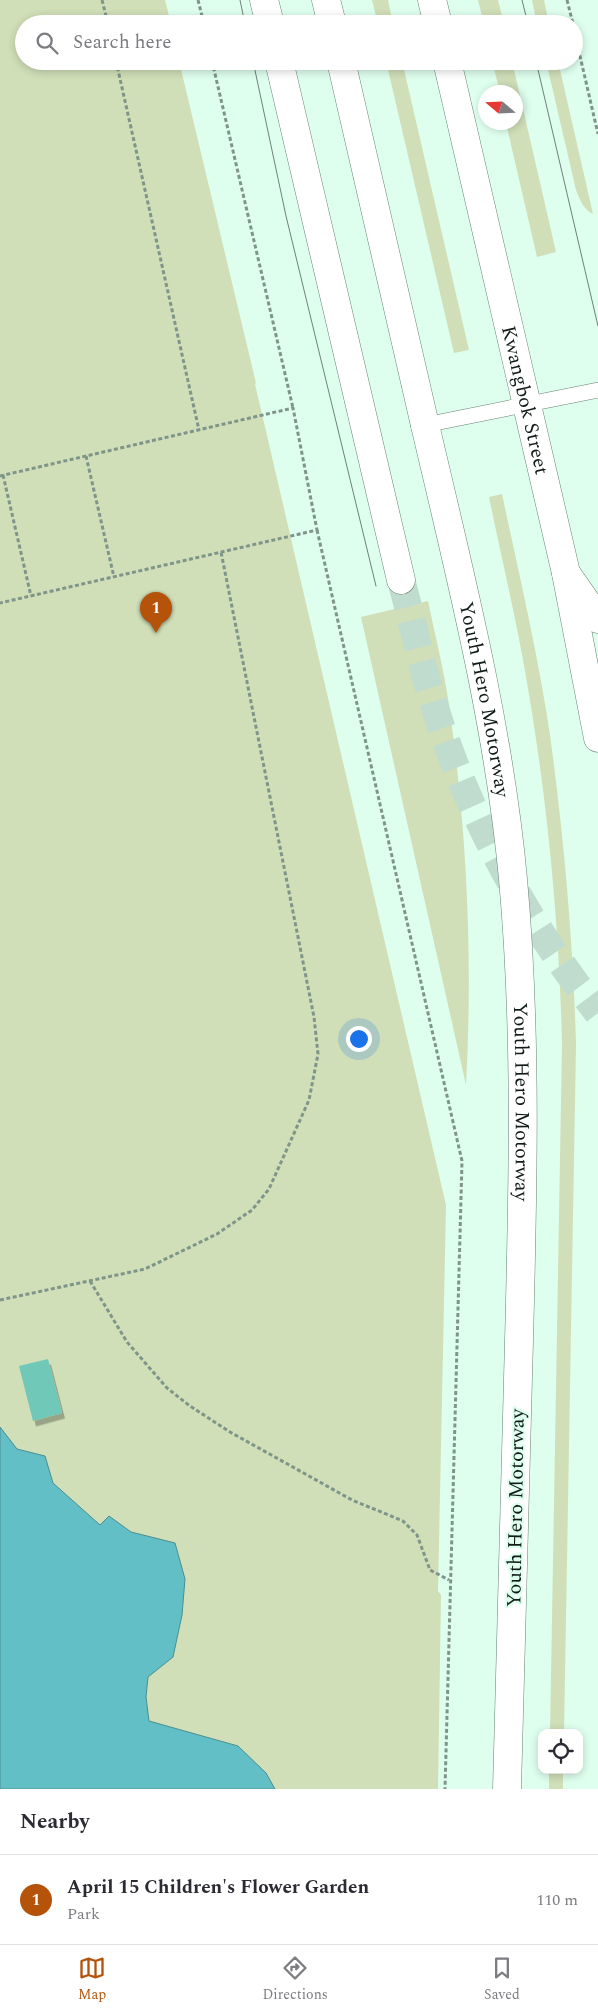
<!DOCTYPE html>
<style>
:root{--surface:#fff;--page:#f2f2f3;--text:#2b2b33;--muted:#7c7c81;--line:#e1e1e2;--accent:#b45309}
body{margin:0;font-family:Spectral,serif;background:var(--page);color:var(--text)}
.controls{position:absolute;right:15px;bottom:15px;display:grid;overflow:hidden;border-radius:10px;box-shadow:0 2px 8px #0003}
.controls button{width:45px;height:45px;display:grid;place-items:center;padding:0;border:0;border-bottom:1px solid var(--line);background:var(--surface);color:var(--text);font:25px sans-serif}
.compass{position:absolute;left:478px;top:85px;width:45px;height:45px;border-radius:50%;background:var(--surface);box-shadow:0 2px 8px #0003;rotate:289deg}
.you{position:absolute;left:358px;top:1038px;width:18px;height:18px;margin:-12px;border:4px solid #fff;border-radius:50%;background:#1a73e8;box-shadow:0 0 0 8px #1a73e833}
.badge{display:grid;place-items:center;width:32px;height:32px;border-radius:50%;background:var(--accent);color:#fff;font-size:16px;font-weight:700}
.pin{position:absolute;translate:-50% -41px;filter:drop-shadow(0 1px 2px #0008)}
.pin::after{content:'';position:absolute;top:26px;width:18px;height:15px;background:inherit;clip-path:polygon(0 0,100% 0,50% 100%)}
.list{margin:0;padding:0;list-style:none}
h2{display:flex;justify-content:space-between;align-items:center;height:65px;margin:0;padding:0 20px;font-size:21px}
h2 small{font-size:16px;font-weight:400;color:var(--muted)}
.list li{display:grid;grid-template-columns:32px 1fr auto;gap:15px;align-items:center;box-sizing:border-box;height:90px;padding:0 20px;border-top:1px solid var(--line)}
.list b{display:block;font-size:19px;white-space:nowrap}
.list p{margin:0;font-size:16px;white-space:nowrap;color:var(--muted)}
.list em{font-size:16px;font-style:normal;color:var(--muted)}
.icon{flex:none;width:28px;height:28px;fill:none;stroke:currentColor;stroke-width:2;stroke-linecap:round;stroke-linejoin:round}
.map{position:relative;flex:none;width:598px;height:1789px;overflow:hidden}
.search{position:absolute;background:var(--surface);box-shadow:0 2px 8px #0003;left:15px;right:15px;top:15px;height:55px;display:flex;align-items:center;gap:12px;box-sizing:border-box;padding:0 18px;border-radius:28px;color:var(--muted);font-size:19px}
.sheet{height:155px;background:var(--surface)}
nav{display:flex;justify-content:space-around;align-items:center;box-sizing:border-box;height:70px;border-top:1px solid var(--line);background:var(--surface);font-size:14px;color:var(--muted)}
nav a{display:grid;justify-items:center;gap:2px}
nav .on{color:var(--accent)}
.map>svg:first-child{display:block}
.green{fill:#d0dfb8}
.water{fill:#62bfc6;stroke:#4a8e92}
.building{fill:#6fc8b9;filter:url(#shadow)}
.lines{fill:none;stroke-linecap:round;stroke-linejoin:round}
.primary-tunnel{stroke:#bfdcce;stroke-width:28;stroke-dasharray:28 14;stroke-linecap:butt}
.service-casing{stroke:#668274;stroke-width:16}
.primary-casing{stroke:#668274;stroke-width:29}
.trunk-casing{stroke:#668274;stroke-width:29}
.motorway-casing{stroke:#668274;stroke-width:29}
.path{stroke:#7f958a;stroke-width:3;stroke-dasharray:4 2.5;stroke-linecap:butt}
.service{stroke:#fff;stroke-width:15}
.primary{stroke:#fff;stroke-width:28}
.trunk{stroke:#fff;stroke-width:28}
.motorway{stroke:#fff;stroke-width:28}
.tram{stroke:#6e8278;stroke-width:1}
.labels{text-anchor:middle;stroke-width:4.5;stroke-linejoin:round;paint-order:stroke}
.street-label{font-size:20px;fill:#111c17;stroke:#defeee}
</style>
<div class="map">
<svg width="598" height="1789" viewBox="0 0 598 1789">
<defs>
<filter id="shadow"><feDropShadow dx="3" dy="5.5" stdDeviation="0" flood-color="#0004"/></filter>
</defs>
<rect width="100%" height="100%" fill="#defeee"/>
<g class="green">
<path d="M0,0H165L171,24H24V61H179L256,383L255,384L446,1205L438,1591L441,1595L438,1789H0Z"/>
<path d="M372,0H388L393,24H378Z"/>
<path d="M478,0H498L504,24H484Z"/>
<path d="M532,0H544L549,24H537Z"/>
<path d="M386,61H402L469,350L454,353Z"/>
<path d="M492,61H512L556,252L537,257L506,123L516,122V92H500Z"/>
<path d="M546,61H558L593,214C583,209 580,200 576,190Z"/>
<path d="M502,494C519,574 538,654 550,735C564,838 573,940 576,1044L564,1733H550L562,1044C559,915 546,786 523,660C513,605 500,551 489,497Z"/>
<path d="M428,601C435,635 444,670 449,705C467,830 473,959 466,1085L361,617Z"/>
<rect x="549" y="1770" width="14" height="19"/>
</g>
<path class="water" d="M0,1427L17,1449L45,1456L53,1483L100,1525L109,1516L131,1532L175,1543L185,1579L182,1615L173,1657L148,1677L146,1697L149,1721L238,1746L266,1773L275,1789H0Z"/>
<path class="building" d="M48,1359L62,1413L33,1421L19,1366Z"/>
<g class="lines">
<path class="primary-tunnel" d="M401,580C413,623 422,668 436,711C471,821 527,922 598,1013"/>
<defs>
<path id="service" d="M425,425L598,390"/>
<g id="primary">
<path d="M264,0L270,24"/>
<path d="M279,61L401,580"/>
<path d="M566,573L598,619"/>
</g>
<g id="trunk">
<path d="M326,0L332,24"/>
<path d="M432,0L438,24"/>
<path d="M341,61L425,425"/>
<path id="s1" d="M447,61L566,573L598,738"/>
</g>
<g id="motorway">
<path id="s2" d="M425,425C460,575 499,726 513,879C527,1032 523,1187 519,1341C515,1490 511,1640 507,1789"/>
</g>
</defs>
<use href="#service" class="service-casing"/>
<use href="#primary" class="primary-casing"/>
<use href="#trunk" class="trunk-casing"/>
<use href="#motorway" class="motorway-casing"/>
<g class="path">
<path d="M102,0L108,24"/>
<path d="M198,0L204,24"/>
<path d="M567,0L573,24"/>
<path d="M574,30L598,134"/>
<path d="M116,61L199,430"/>
<path d="M212,61L293,408"/>
<path d="M86,456L114,577"/>
<path d="M3,475L31,596"/>
<path d="M0,476L293,408L317,530L0,603"/>
<path d="M317,530L462,1161L445,1789"/>
<path d="M90,1281L127,1342L167,1388L190,1406L230,1432L352,1500L403,1521L417,1535L430,1570L449,1580"/>
<path d="M0,1300L145,1269L217,1234L252,1210L269,1189L309,1100L318,1054L314,1017L221,552"/>
</g>
<use href="#service" class="service"/>
<use href="#primary" class="primary"/>
<use href="#trunk" class="trunk"/>
<use href="#motorway" class="motorway"/>
<g class="tram">
<path d="M240,0L245,24"/>
<path d="M522,0L528,24"/>
<path d="M253,61L286,216L376,586"/>
<path d="M536,61L598,326"/>
</g>
</g>
<g class="labels">
<g class="street-label">
<text dy="7" stroke="none"><textPath href="#s1" startOffset="348">Kwangbok Street</textPath></text>
<text dy="7" stroke="none"><textPath href="#s2" startOffset="281">Youth Hero Motorway</textPath></text>
<text dy="7" stroke="none"><textPath href="#s2" startOffset="686">Youth Hero Motorway</textPath></text>
<text transform="translate(515 1508) rotate(-89)" y="7">Youth Hero Motorway</text>
</g>
</g>
</svg>
<div class="controls">
<button><svg class="icon" aria-label="locate" viewBox="0 0 24 24"><circle cx="12" cy="12" r="6"/><path d="M12 2v4M12 18v4M2 12h4M18 12h4"/></svg></button>
</div>
<svg class="compass" viewBox="-18 -18 36 36"><path d="M0-13l5 13h-10z" fill="#e53935"/><path d="M0 13l5-13h-10z" fill="#7c7c81"/></svg>
<div class="you"></div>
<div class="pin badge" style="left:156px;top:633px">1</div>
<div class="search"><svg class="icon" aria-label="search" viewBox="0 0 24 24"><circle cx="10" cy="10" r="6"/><path d="M15 15l6 6"/></svg>Search here</div>
</div>
<section class="sheet">
<h2>Nearby<small></small></h2>
<ul class="list">
<li><span class="badge">1</span><div><b>April 15 Children's Flower Garden</b><p>Park</p></div><em>110 m</em></li>
</ul>
</section>
<nav>
<a class="on"><svg class="icon" aria-label="map" viewBox="0 0 24 24"><path d="M3 6l6-2 6 2 6-2v14l-6 2-6-2-6 2zM9 4v14M15 6v14"/></svg>Map</a>
<a><svg class="icon" aria-label="directions" viewBox="0 0 24 24"><path d="M12 3l9 9-9 9-9-9zM9 14v-3h6M13 9l2 2-2 2"/></svg>Directions</a>
<a><svg class="icon" aria-label="saved" viewBox="0 0 24 24"><path d="M7 4h10v16l-5-4-5 4z"/></svg>Saved</a>
</nav>
